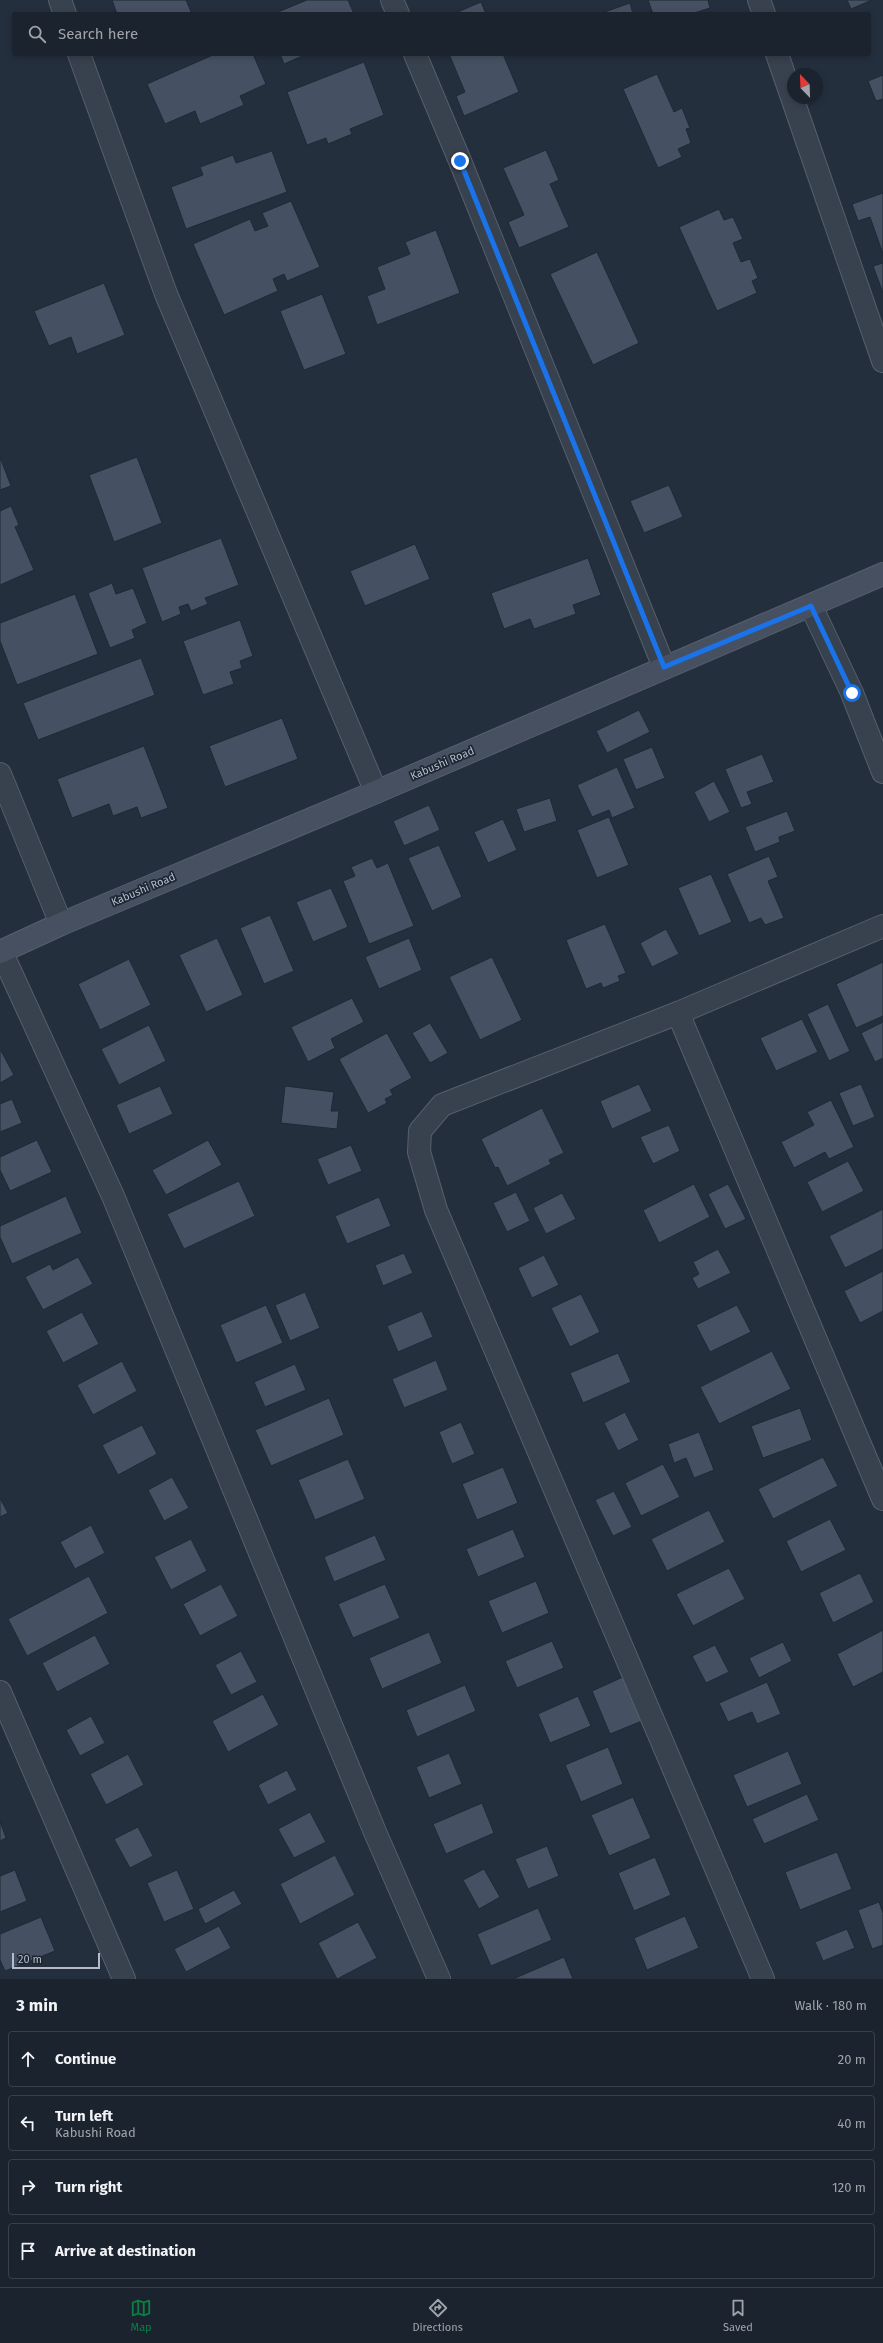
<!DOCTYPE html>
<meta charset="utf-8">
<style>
:root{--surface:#1b232e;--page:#282f3a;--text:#f1f3f6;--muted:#a0a4aa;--line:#39404a;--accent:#0b8043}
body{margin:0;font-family:"Fira Sans",sans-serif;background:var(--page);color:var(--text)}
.compass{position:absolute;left:787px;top:68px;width:36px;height:36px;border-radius:50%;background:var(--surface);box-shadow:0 2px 6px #0003;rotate:337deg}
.scale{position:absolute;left:12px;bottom:10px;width:88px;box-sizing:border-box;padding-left:4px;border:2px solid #b4bcc9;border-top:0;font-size:11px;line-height:14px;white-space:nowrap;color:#b4bcc9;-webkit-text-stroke:3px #1d2633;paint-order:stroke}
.stop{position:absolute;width:12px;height:12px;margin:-9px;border:3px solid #1a73e8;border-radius:50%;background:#fff}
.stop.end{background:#1a73e8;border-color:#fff;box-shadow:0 1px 4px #0008}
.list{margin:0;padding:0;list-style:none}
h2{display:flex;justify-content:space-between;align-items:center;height:52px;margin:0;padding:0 16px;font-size:17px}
h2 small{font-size:13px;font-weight:400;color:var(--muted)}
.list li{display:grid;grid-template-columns:26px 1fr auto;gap:12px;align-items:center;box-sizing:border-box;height:56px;margin:0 8px 8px;padding:0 8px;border:1px solid var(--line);border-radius:4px}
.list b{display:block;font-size:15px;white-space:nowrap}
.list p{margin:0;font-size:13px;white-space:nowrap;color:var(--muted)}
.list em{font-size:13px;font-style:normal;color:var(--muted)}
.icon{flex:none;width:22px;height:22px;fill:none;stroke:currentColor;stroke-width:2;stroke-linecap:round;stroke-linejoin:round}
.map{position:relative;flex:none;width:883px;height:1979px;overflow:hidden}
.search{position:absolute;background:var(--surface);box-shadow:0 2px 6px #0003;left:12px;right:12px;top:12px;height:44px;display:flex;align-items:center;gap:10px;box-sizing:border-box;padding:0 14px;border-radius:4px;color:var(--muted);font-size:15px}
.sheet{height:308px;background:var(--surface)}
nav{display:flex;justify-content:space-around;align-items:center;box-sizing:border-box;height:56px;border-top:1px solid var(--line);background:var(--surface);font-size:11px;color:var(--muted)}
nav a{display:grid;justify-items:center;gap:2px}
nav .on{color:var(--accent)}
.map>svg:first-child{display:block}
.building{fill:#455162;stroke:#1f2835}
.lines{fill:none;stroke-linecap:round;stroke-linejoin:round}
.minor-casing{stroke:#565f6c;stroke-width:24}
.tertiary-casing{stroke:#565f6c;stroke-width:24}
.secondary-casing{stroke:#565f6c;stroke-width:24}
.minor{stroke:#38414e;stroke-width:22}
.tertiary{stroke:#38414e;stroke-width:22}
.secondary{stroke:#465061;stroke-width:22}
.route{stroke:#1a73e8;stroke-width:5}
.labels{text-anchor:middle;stroke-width:3.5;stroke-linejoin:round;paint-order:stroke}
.street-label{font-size:11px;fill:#b4bcc9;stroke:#1d2633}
</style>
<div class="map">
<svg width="883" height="1979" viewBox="0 0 883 1979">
<rect width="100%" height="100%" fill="#242f3e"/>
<g class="building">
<path d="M112,0H186L192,14H117Z"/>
<path d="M307,0H348L354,14H273Z"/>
<path d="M648,0H708L710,8L691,14H653Z"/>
<path d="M847,0H872L851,9Z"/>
<path d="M481,2L486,14H453Z"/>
<path d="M630,3L633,14H599Z"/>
<path d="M215,54H253L266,84L240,96L244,105L200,124L195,111L165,124L147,84Z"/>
<path d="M280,54H307L284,64Z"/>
<path d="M449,54H503L519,92L464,116L456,96L465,92Z"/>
<path d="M364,62L384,115L350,129L352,134L328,144L326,138L307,145L287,92Z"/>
<path d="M657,74L674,112L682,108L690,128L686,129L691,143L678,149L682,157L658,168L623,89Z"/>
<path d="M883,75V99L876,101L868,81Z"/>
<path d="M546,150L559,180L550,184L569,227L519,248L508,222L524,215L503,168Z"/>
<path d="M272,151L287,192L186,229L171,187L203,175L200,167L233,155L236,163Z"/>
<path d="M883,193V254L870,217L858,221L852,204Z"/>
<path d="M291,201L320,267L287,281L284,274L273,279L278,291L224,315L193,244L250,219L255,231L268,226L262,213Z"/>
<path d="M719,209L724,220L733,217L743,239L733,243L741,262L750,259L758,278L752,281L757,293L717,311L679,227Z"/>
<path d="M436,230L460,293L377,325L367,296L385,289L377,267L410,254L405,242Z"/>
<path d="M597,252L639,343L593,365L550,274Z"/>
<path d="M883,263V293L873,266Z"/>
<path d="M104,283L125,335L77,354L71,337L49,346L34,311Z"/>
<path d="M322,294L346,354L304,370L280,311Z"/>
<path d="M0,457L11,486L0,490Z"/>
<path d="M137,457L162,523L114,542L89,475Z"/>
<path d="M669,485L683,517L644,533L630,501Z"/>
<path d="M11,506L19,525L15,527L34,570L0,585V511Z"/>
<path d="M221,538L239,585L205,598L208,604L191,611L188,604L179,607L181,614L162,622L142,568Z"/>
<path d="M415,544L430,579L365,606L350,571Z"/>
<path d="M588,558L601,595L573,605L576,614L534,629L530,619L504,629L491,593Z"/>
<path d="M112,583L116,594L133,588L147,623L132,630L135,638L110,648L88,593Z"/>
<path d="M75,594L98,654L17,685L0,641V623Z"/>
<path d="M240,620L253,656L240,661L242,668L230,672L234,684L203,695L183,641Z"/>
<path d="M141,658L155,695L38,740L23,703Z"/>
<path d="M639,710L650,732L607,753L596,731Z"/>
<path d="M282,718L298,759L225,787L209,746Z"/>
<path d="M144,746L168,808L141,818L137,807L113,816L109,804L72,818L57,779Z"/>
<path d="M652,747L665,778L636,790L623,759Z"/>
<path d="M762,754L774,782L747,792L752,804L741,808L725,769Z"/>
<path d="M617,767L635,808L612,818L609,810L592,817L577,785Z"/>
<path d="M714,781L730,812L709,822L694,792Z"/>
<path d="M550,798L557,821L524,832L516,809Z"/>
<path d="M429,805L440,830L404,846L393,821Z"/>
<path d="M787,811L795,831L779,837L780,842L755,852L745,827Z"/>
<path d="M609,817L629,865L597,878L577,830Z"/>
<path d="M503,819L517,850L488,863L474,832Z"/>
<path d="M439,845L462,897L432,911L408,858Z"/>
<path d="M769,856L778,877L768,881L784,918L765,925L761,918L749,923L727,874Z"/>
<path d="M372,858L377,868L388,863L414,926L369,944L343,881L355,876L351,867Z"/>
<path d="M711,874L732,922L699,936L678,888Z"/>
<path d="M331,888L348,927L313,942L296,902Z"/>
<path d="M270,915L294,971L264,984L240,928Z"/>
<path d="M605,924L626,973L618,976L620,981L603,988L601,983L586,989L566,940Z"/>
<path d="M666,929L679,954L652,967L640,943Z"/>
<path d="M217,938L243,995L206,1012L179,955Z"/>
<path d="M409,938L422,970L379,989L365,957Z"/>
<path d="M492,957L522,1020L480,1040L449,977Z"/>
<path d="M129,959L151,1005L100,1030L78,984Z"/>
<path d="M883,962V1016L856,1028L836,984Z"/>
<path d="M352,998L364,1022L331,1039L335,1048L308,1062L291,1027Z"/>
<path d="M828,1004L850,1051L829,1061L807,1014Z"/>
<path d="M802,1019L818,1052L776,1071L760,1038Z"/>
<path d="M883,1022V1058L875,1062L861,1033Z"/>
<path d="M430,1023L448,1053L430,1063L412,1033Z"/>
<path d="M149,1025L166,1061L119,1085L101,1049Z"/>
<path d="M387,1033L412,1078L390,1090L393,1095L385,1099L387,1103L368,1113L339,1059Z"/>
<path d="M0,1049L14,1075L0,1083Z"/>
<path d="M639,1084L652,1111L612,1129L600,1101Z"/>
<path d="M861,1084L875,1117L853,1126L839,1093Z"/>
<path d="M160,1086L173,1114L129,1134L116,1105Z"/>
<path d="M285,1086L334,1092L331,1111H339L337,1129L281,1123Z"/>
<path d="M12,1099L22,1123L0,1132V1104Z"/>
<path d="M831,1100L854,1147L829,1159L825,1152L794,1168L781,1142L814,1125L807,1112Z"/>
<path d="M542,1108L564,1153L549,1160L551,1164L507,1186L498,1167L495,1168L481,1139Z"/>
<path d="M669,1125L680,1151L653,1164L640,1137Z"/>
<path d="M37,1140L52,1172L10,1191L0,1170V1157Z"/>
<path d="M208,1140L222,1165L166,1195L152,1170Z"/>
<path d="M351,1145L362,1171L328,1185L317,1159Z"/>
<path d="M848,1161L864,1191L822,1212L807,1182Z"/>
<path d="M239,1181L255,1216L184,1249L167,1214Z"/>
<path d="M694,1184L710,1217L659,1243L643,1210Z"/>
<path d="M728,1184L746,1219L725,1229L708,1194Z"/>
<path d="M516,1192L530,1221L507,1232L493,1203Z"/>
<path d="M562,1193L576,1219L546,1234L533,1208Z"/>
<path d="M66,1196L82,1233L12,1264L0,1237V1226Z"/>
<path d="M379,1197L391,1226L347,1244L335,1216Z"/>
<path d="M883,1209V1249L845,1268L829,1236Z"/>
<path d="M718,1249L731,1273L698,1289L692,1278L699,1274L693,1262Z"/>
<path d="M404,1253L413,1273L383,1286L375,1265Z"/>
<path d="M544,1255L559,1285L532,1298L518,1268Z"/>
<path d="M78,1257L93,1284L43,1310L25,1277L50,1264L53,1270Z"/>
<path d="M883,1271V1311L860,1323L844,1291Z"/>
<path d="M305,1292L320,1328L290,1341L275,1305Z"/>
<path d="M581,1294L600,1332L570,1347L551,1308Z"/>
<path d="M266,1305L283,1343L236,1363L220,1325Z"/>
<path d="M737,1305L751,1332L710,1352L696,1325Z"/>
<path d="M422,1311L433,1337L398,1352L387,1326Z"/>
<path d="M82,1312L99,1344L63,1363L46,1331Z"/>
<path d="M772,1351L791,1389L719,1424L700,1387Z"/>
<path d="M618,1353L631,1382L583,1403L570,1373Z"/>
<path d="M436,1360L448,1390L404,1408L392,1379Z"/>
<path d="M122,1361L137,1391L93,1415L77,1385Z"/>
<path d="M295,1364L306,1390L265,1407L254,1382Z"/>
<path d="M329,1398L344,1435L271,1466L255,1430Z"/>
<path d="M800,1408L812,1440L763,1458L751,1426Z"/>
<path d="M625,1412L639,1440L618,1451L604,1423Z"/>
<path d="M461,1422L475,1454L452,1464L439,1432Z"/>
<path d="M142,1425L157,1454L118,1475L102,1445Z"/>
<path d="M699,1432L714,1470L694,1478L686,1458L674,1463L668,1444Z"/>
<path d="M823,1457L838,1486L773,1519L758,1489Z"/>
<path d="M348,1459L365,1499L315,1520L298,1480Z"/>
<path d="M663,1464L680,1497L641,1516L625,1483Z"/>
<path d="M503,1467L518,1503L477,1520L462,1484Z"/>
<path d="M172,1477L189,1508L164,1521L148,1490Z"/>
<path d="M614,1491L632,1527L613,1536L595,1500Z"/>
<path d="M0,1498L8,1513L0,1517Z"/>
<path d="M709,1510L725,1542L667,1571L651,1539Z"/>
<path d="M830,1519L846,1550L801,1572L786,1541Z"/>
<path d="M91,1525L105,1553L75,1569L60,1542Z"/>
<path d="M513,1529L525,1557L478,1577L466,1549Z"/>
<path d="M375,1535L386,1560L334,1582L324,1557Z"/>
<path d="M191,1539L207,1571L171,1590L154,1557Z"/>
<path d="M729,1568L745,1599L693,1626L676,1594Z"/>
<path d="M860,1573L874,1602L833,1623L819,1593Z"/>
<path d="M89,1576L108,1613L27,1656L8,1619Z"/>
<path d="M536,1581L549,1613L502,1633L488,1601Z"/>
<path d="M221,1584L238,1616L200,1636L183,1604Z"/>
<path d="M385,1584L400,1618L353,1638L338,1604Z"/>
<path d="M883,1630V1672L853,1687L837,1654Z"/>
<path d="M429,1632L442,1663L382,1689L369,1658Z"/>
<path d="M95,1635L110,1664L57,1692L42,1663Z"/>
<path d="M552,1641L564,1668L517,1688L505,1661Z"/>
<path d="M783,1642L792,1661L759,1678L749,1658Z"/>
<path d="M715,1645L729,1672L706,1683L692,1656Z"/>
<path d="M241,1651L257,1682L231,1695L215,1665Z"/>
<path d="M623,1677L642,1721L610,1734L592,1691Z"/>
<path d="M767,1682L781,1714L757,1724L752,1712L728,1722L719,1703Z"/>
<path d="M465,1685L476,1711L417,1737L406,1710Z"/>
<path d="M263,1694L279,1725L228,1752L212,1721Z"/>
<path d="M578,1696L591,1726L550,1743L538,1714Z"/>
<path d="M91,1716L105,1743L80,1756L66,1730Z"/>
<path d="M608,1747L623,1784L581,1802L565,1765Z"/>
<path d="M788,1751L802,1784L747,1807L733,1775Z"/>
<path d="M449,1753L462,1784L429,1798L416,1767Z"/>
<path d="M128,1754L144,1785L106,1805L90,1774Z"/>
<path d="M287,1770L297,1790L268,1805L258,1785Z"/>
<path d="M807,1794L819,1820L764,1844L752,1819Z"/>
<path d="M633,1797L651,1838L609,1856L591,1815Z"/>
<path d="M482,1803L494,1833L446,1854L433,1824Z"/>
<path d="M310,1812L326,1842L294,1858L278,1829Z"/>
<path d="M0,1821L6,1838L0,1841Z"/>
<path d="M138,1827L153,1856L130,1868L114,1839Z"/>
<path d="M547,1846L559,1876L528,1889L515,1859Z"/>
<path d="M837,1852L852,1889L800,1910L785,1872Z"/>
<path d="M335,1855L355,1895L300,1924L280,1884Z"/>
<path d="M655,1857L671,1895L634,1911L618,1873Z"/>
<path d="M484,1869L500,1897L479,1909L463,1880Z"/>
<path d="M15,1870L27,1901L0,1912V1876Z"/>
<path d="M177,1870L194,1909L164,1922L147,1883Z"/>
<path d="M234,1890L242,1904L205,1924L198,1909Z"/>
<path d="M879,1902L883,1913V1945L872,1949L858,1910Z"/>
<path d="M538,1908L552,1940L491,1966L477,1934Z"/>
<path d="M685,1916L699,1948L647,1970L634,1938Z"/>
<path d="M41,1917L55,1951L5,1971L0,1960V1934Z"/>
<path d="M358,1922L377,1958L337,1979L318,1943Z"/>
<path d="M219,1926L231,1948L186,1972L174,1949Z"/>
<path d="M847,1929L855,1948L823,1961L815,1942Z"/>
<path d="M564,1957L573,1979H513Z"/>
</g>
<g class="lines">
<defs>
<g id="minor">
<path d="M60,0L65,14"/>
<path d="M392,0L398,14"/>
<path d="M759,0L764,14"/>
<path d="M79,54L166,294L376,792"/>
<path d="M415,54L460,161L664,667"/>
<path d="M777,54L883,361"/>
<path d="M0,774L61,924"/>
<path d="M1,951L113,1196L375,1832L439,1979"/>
<path d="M678,1013L883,1499"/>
<path d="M0,1692L124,1979"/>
<path d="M763,1979L436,1210L419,1152L420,1131L442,1105L678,1013L883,926"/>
</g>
<path id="tertiary" d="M811,606L852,693L883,772"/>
<path id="secondary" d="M0,952L61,924L376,792L883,574"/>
</defs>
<use href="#minor" class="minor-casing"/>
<use href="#tertiary" class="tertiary-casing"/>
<use href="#secondary" class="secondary-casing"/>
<use href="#minor" class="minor"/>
<use href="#tertiary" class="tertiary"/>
<use href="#secondary" class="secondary"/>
</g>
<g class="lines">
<path class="route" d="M460,161L664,667L811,606L852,693"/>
</g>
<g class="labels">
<g class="street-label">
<text transform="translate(442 763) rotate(-23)" y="4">Kabushi Road</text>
<text transform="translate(143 889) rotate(-23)" y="4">Kabushi Road</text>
</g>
</g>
</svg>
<svg class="compass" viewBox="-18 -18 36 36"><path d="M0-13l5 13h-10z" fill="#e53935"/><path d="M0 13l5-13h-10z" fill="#a0a4aa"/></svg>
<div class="scale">20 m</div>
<div class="stop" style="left:852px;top:693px"></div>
<div class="stop end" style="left:460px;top:161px"></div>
<div class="search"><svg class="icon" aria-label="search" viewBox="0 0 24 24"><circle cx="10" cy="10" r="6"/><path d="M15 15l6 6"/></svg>Search here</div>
</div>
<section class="sheet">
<h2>3 min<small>Walk · 180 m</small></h2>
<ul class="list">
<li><svg class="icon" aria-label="ahead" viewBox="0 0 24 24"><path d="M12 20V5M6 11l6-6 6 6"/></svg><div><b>Continue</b></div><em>20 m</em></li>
<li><svg class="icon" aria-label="left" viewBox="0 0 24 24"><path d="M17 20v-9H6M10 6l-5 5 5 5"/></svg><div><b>Turn left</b><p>Kabushi Road</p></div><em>40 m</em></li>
<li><svg class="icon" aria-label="right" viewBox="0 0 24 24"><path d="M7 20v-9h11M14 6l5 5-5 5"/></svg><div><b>Turn right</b></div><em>120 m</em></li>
<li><svg class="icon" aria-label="arrive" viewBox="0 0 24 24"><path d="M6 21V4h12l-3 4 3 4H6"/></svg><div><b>Arrive at destination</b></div></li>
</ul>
</section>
<nav>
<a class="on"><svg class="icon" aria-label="map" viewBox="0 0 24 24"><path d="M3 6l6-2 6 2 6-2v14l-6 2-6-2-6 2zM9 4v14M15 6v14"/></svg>Map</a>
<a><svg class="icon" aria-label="directions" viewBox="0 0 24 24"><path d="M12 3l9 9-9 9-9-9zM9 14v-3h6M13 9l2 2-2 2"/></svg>Directions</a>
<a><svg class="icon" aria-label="saved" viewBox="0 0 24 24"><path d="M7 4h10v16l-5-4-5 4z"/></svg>Saved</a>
</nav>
